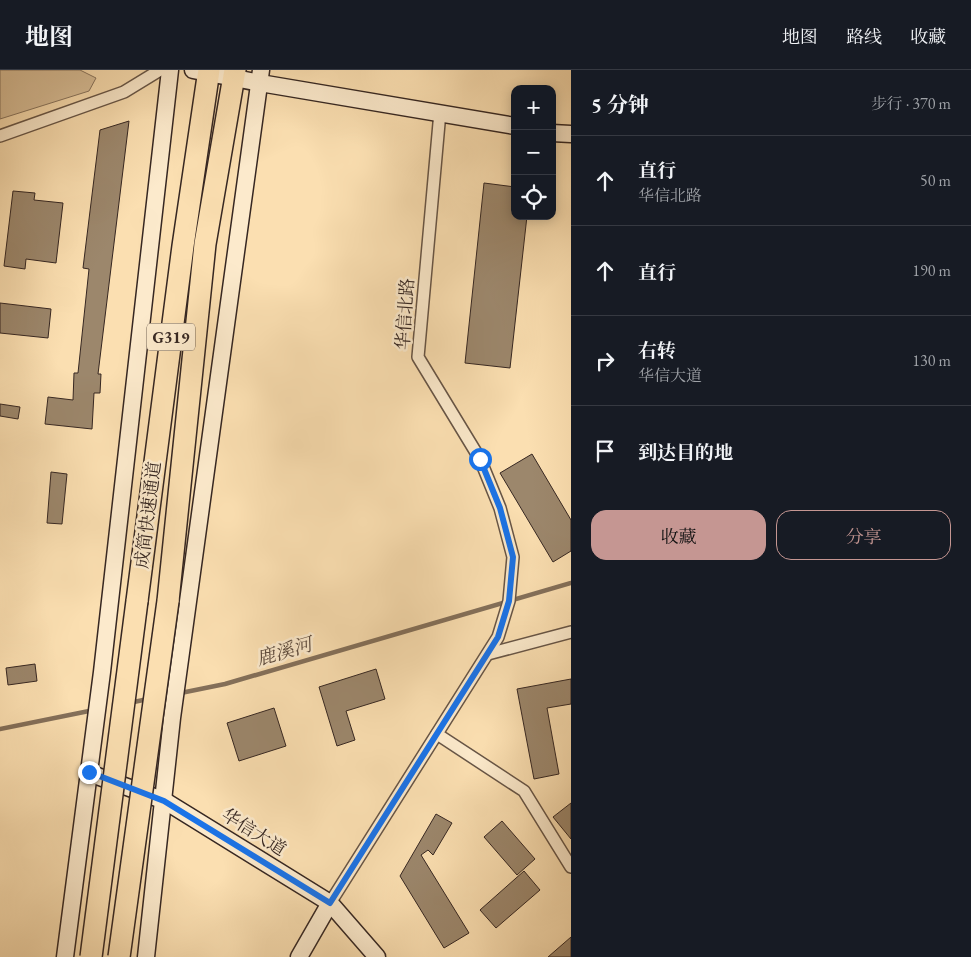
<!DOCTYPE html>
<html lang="zh">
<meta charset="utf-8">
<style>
:root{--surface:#171b24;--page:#20242c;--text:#f1f3f6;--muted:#9ea1a6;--line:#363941;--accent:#c59692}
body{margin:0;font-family:"EB Garamond","Noto Serif SC",serif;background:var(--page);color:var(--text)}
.controls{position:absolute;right:15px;top:15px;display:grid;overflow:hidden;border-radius:10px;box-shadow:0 2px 12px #0003}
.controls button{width:45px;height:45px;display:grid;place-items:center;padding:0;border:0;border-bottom:1px solid var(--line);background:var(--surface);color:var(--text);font:25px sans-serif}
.stop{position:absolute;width:15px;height:15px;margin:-11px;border:4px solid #1a73e8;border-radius:50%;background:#fff}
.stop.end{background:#1a73e8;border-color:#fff;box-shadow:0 1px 5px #0008}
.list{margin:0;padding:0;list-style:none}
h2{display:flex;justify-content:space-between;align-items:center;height:65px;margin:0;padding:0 20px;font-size:21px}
h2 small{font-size:16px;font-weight:400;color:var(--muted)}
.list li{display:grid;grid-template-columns:32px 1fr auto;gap:15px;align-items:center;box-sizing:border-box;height:90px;padding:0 20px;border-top:1px solid var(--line)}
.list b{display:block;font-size:19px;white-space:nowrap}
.list p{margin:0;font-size:16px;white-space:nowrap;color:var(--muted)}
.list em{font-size:16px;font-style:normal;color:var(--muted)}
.actions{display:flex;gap:10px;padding:15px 20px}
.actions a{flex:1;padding:11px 0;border:1px solid var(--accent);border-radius:15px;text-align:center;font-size:18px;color:var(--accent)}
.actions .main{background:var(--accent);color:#111}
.icon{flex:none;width:28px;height:28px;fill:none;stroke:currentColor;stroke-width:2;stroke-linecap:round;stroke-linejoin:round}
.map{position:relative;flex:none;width:571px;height:887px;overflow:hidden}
header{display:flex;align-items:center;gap:30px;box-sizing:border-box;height:70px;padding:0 25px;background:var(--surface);border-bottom:1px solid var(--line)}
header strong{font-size:24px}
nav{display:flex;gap:28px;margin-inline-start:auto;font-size:18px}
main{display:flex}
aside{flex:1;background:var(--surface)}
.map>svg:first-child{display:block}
.green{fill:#dac099;stroke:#88745e}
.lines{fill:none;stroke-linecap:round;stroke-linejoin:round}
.stream{stroke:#84705a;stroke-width:4.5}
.building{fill:#9c876c;stroke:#362722}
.street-casing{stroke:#675546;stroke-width:14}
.secondary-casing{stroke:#362722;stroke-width:19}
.highway-casing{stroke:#362722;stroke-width:24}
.street{stroke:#fceacc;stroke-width:11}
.secondary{stroke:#fceacc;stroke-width:16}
.highway{stroke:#fbdfb1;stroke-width:21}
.highway-bridge-casing{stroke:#362722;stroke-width:24;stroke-linecap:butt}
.highway-bridge{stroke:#fbdfb1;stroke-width:21}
.route{stroke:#1a73e8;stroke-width:6}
.labels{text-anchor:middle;stroke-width:5;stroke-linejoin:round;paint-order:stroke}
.shield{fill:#fceacc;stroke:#716255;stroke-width:1}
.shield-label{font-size:16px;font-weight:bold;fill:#362722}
.street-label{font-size:18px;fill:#362722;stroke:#fceacc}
.water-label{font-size:19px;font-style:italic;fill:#5d4b3e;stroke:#fceacc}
</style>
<header>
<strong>地图</strong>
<nav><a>地图</a><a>路线</a><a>收藏</a></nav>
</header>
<main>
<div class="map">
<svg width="571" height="887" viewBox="0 0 571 887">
<rect width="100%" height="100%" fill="#fbdfb1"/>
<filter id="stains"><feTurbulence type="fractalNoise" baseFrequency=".004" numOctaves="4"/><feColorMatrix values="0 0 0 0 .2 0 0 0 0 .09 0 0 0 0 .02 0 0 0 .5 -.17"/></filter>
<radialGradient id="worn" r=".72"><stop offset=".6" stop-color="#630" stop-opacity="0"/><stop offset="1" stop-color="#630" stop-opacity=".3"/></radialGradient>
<path class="green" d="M0,0H80L96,8L89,21L0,49Z"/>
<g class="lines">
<g class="stream">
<path d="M161,627L225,614L571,513"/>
<path d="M129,633L148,629"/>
<path d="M0,659L94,640"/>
</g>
</g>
<g class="building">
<path d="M129,51L98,304H101L100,323H94L92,359L45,354L48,327L73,330L74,303H78L89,199L83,198L100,60Z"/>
<path d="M484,113L515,117V146H527L510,298L465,293Z"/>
<path d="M13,121L35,123L34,130L63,133L56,193L26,189L25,199L4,196Z"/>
<path d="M0,233L51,239L48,268L0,263Z"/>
<path d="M0,334L20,337L18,349L0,346Z"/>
<path d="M532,384L571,450V481L553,492L500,403Z"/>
<path d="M51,402L67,404L62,454L47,453Z"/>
<path d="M35,594L37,611L8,615L6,598Z"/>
<path d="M376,599L385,629L346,641L355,670L337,676L319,617Z"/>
<path d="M571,609V634L547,638L559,704L534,709L517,619Z"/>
<path d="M274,638L286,676L239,691L227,653Z"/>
<path d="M571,733V769L553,747Z"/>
<path d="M436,744L452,753L433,785L428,780L421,785L469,863L444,878L400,806Z"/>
<path d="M502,751L535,789L517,805L484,767Z"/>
<path d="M524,801L540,820L496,858L480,840Z"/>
<path d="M571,867V887H548Z"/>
</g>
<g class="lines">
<defs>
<g id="street">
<path d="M0,66L124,22L160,0"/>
<path d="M488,584L571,562"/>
<path d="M437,664L524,721L571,797"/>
<path d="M330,833L498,567L509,531L513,487L500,438L480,389L418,287L440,42"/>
</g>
<g id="secondary">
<path d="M193,0L260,13L515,56"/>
<path d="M552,63L571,64"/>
<path d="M89,703L165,731L330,833L377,887"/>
<path d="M65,887L102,602L170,0"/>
<path d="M146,887L172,648L261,0"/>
<path d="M299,887L330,833"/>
</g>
<g id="highway">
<path d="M137,531L183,176L209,0"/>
<path d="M168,531L205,174L235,0"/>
</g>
</defs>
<use href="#street" class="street-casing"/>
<use href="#secondary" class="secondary-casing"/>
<use href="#highway" class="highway-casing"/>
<use href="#street" class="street"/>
<use href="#secondary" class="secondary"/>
<use href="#highway" class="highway"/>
<defs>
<g id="highway-bridge">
<path d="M91,887L137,531"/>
<path d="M119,887L168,531"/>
</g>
</defs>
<use href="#highway-bridge" class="highway-bridge-casing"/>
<use href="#highway-bridge" class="highway-bridge"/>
</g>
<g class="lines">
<path class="route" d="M89,702L164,731L330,833L498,567L509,531L513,487L500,438L480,389"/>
</g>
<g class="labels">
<rect class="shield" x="147" y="253.5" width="48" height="27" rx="4"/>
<g class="shield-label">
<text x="171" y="273">G319</text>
</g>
<g class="street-label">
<text transform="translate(405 244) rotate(-86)" y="6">华信北路</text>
<text transform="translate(148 445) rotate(-83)" y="6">成简快速通道</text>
<text transform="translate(254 762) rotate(32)" y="6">华信大道</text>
</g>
<g class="water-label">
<text transform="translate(284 581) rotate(-16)" y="7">鹿溪河</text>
</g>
</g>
<rect width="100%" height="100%" filter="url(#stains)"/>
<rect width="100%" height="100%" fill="url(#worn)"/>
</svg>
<div class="controls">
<button>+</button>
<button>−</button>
<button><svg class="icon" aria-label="locate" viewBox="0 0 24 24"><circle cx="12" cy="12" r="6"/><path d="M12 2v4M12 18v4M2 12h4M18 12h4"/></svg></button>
</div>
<div class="stop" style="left:480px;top:389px"></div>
<div class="stop end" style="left:89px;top:702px"></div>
</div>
<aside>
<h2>5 分钟<small>步行 · 370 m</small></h2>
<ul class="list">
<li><svg class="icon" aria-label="ahead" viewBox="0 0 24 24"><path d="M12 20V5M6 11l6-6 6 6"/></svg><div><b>直行</b><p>华信北路</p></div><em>50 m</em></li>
<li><svg class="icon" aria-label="ahead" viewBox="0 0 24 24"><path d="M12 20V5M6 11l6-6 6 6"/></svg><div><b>直行</b></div><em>190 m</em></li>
<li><svg class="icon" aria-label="right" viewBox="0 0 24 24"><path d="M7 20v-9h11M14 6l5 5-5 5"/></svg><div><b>右转</b><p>华信大道</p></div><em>130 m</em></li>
<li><svg class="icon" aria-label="arrive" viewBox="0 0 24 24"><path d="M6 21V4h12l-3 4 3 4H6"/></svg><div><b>到达目的地</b></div></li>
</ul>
<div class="actions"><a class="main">收藏</a><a>分享</a></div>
</aside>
</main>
